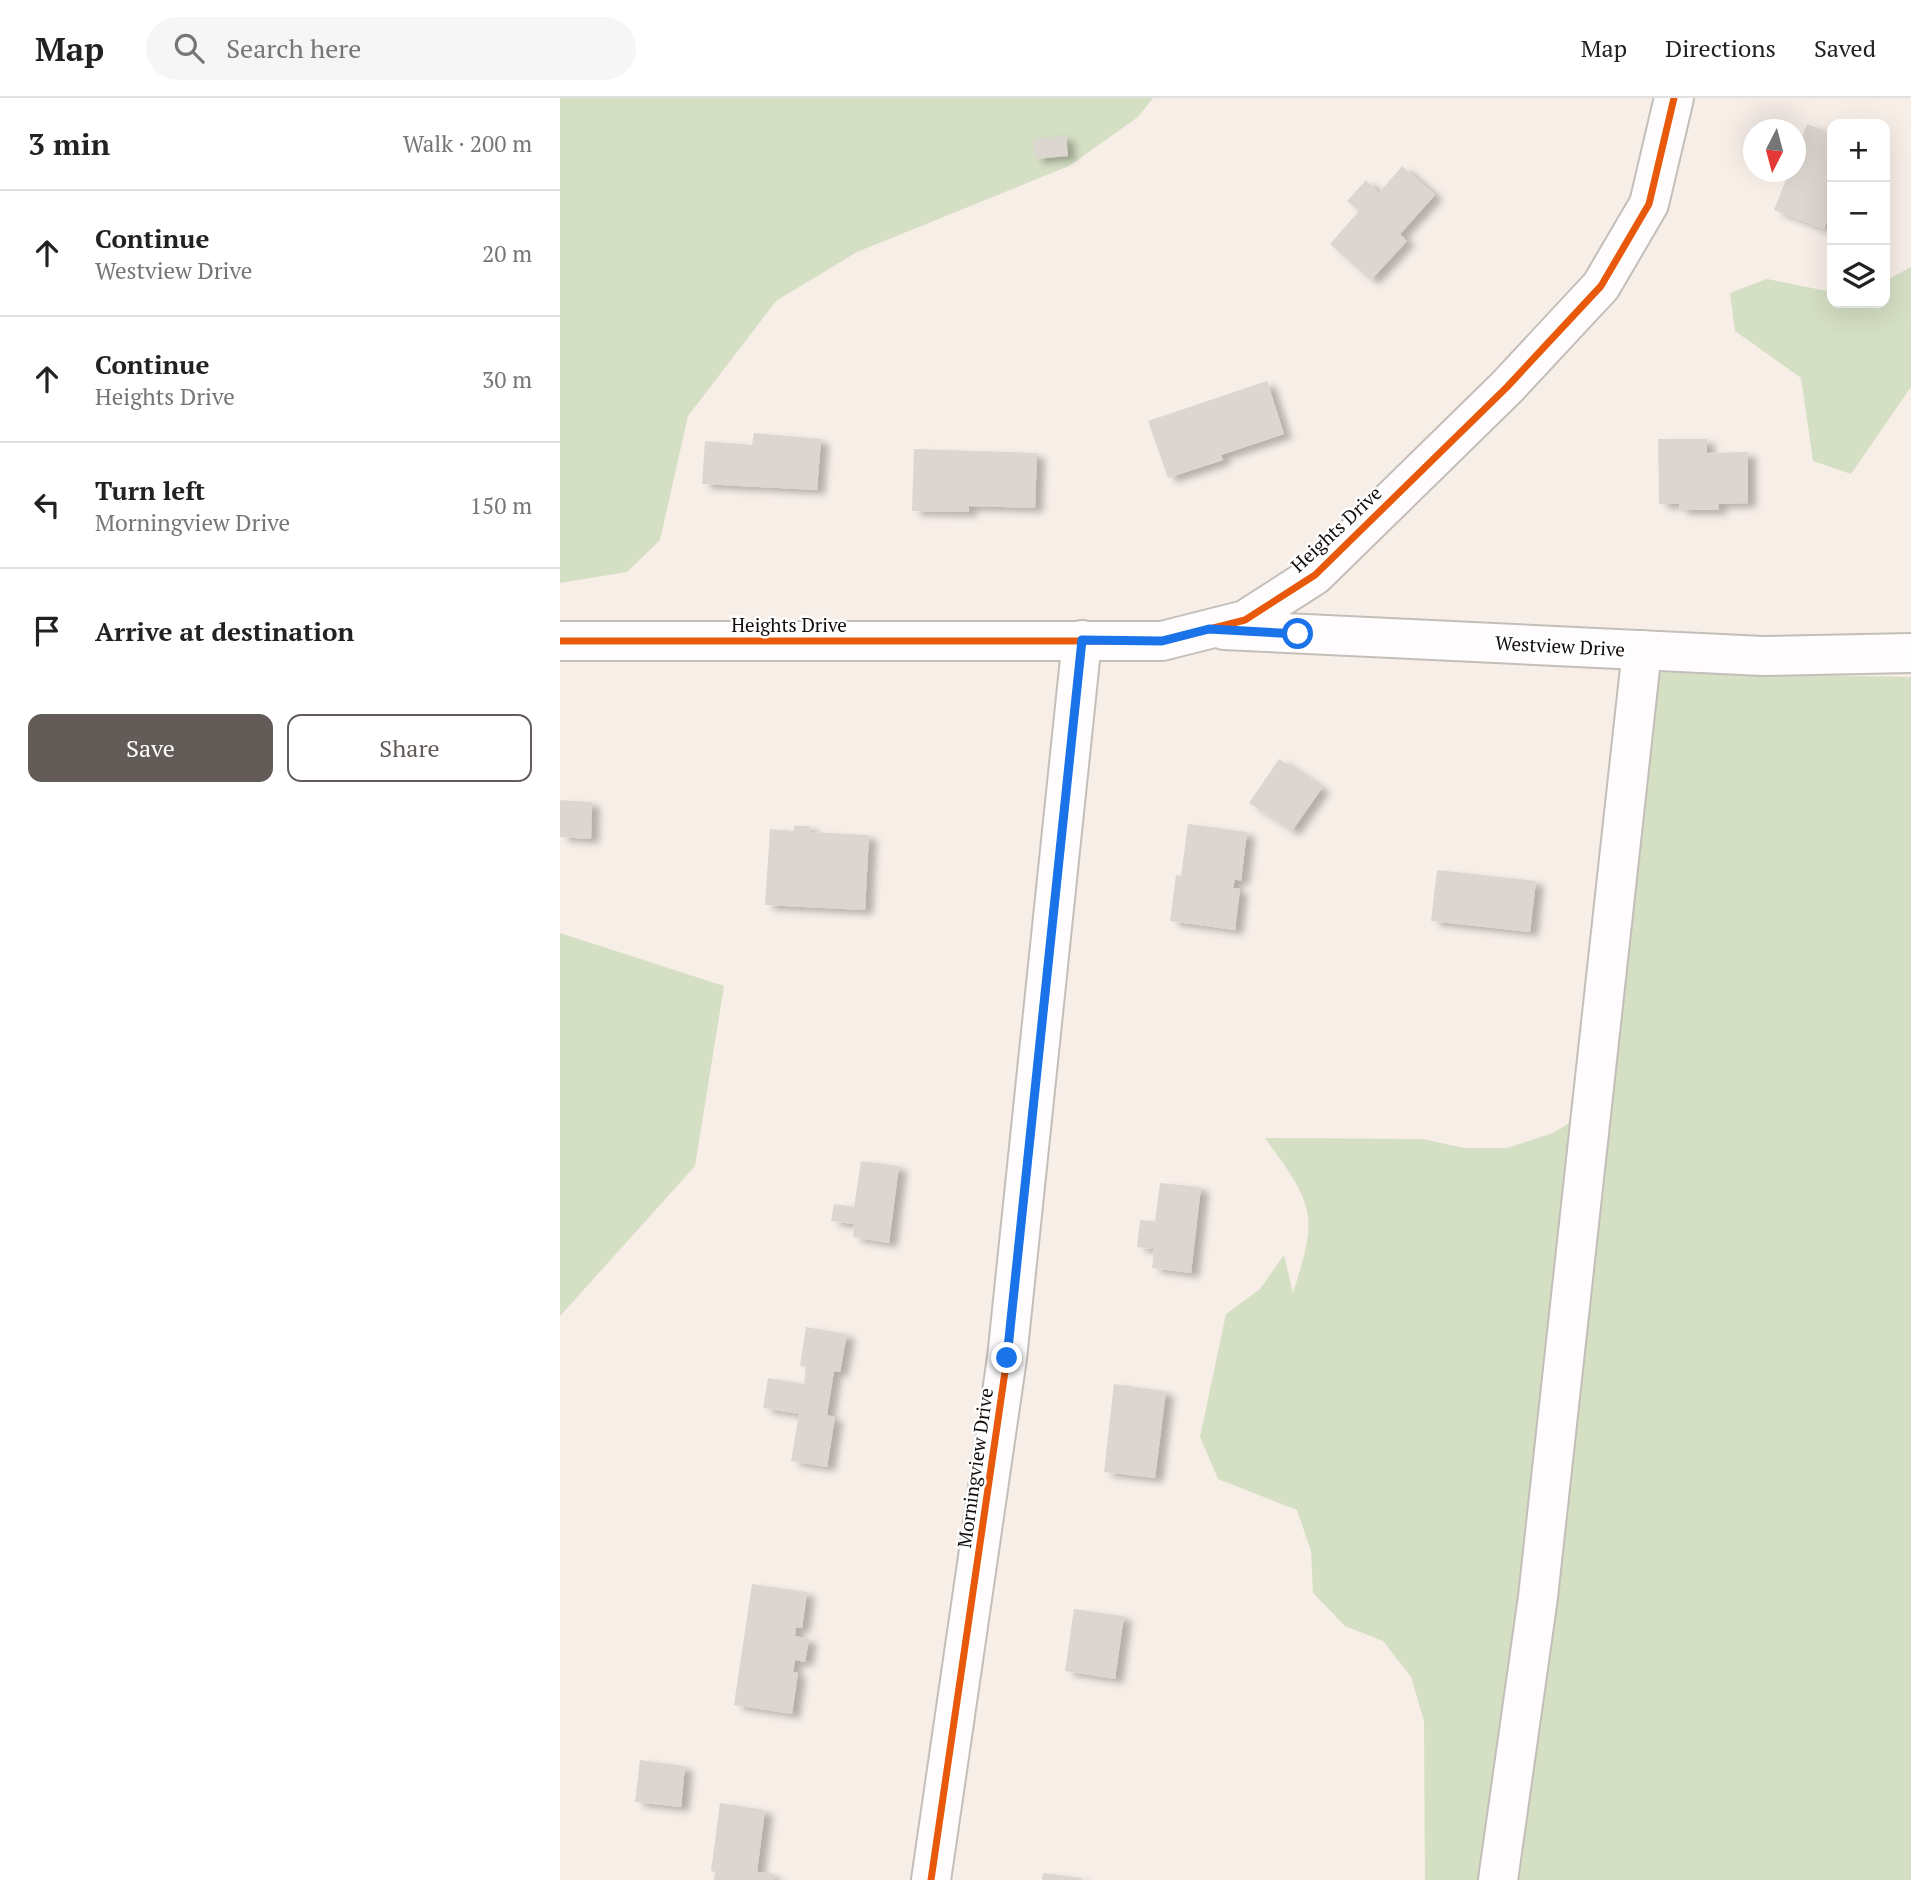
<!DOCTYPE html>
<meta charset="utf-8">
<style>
:root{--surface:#fff;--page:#f6f6f6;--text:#222;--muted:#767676;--line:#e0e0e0;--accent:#625b57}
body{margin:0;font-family:"PT Serif",serif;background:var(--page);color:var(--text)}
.controls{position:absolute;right:21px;top:21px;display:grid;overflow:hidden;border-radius:14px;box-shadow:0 7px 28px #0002}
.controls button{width:63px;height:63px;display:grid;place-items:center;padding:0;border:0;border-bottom:2px solid var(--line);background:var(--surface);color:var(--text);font:35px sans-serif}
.compass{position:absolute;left:1183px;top:21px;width:63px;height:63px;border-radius:50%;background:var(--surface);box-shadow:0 7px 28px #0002;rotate:186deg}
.stop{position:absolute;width:21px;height:21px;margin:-16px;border:5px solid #1a73e8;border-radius:50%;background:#fff}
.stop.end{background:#1a73e8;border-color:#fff;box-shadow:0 2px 7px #0008}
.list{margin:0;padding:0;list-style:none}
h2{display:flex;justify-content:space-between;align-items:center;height:91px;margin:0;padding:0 28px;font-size:30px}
h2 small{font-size:23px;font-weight:400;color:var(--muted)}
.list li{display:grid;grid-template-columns:46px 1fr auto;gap:21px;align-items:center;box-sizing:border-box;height:126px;padding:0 28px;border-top:2px solid var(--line)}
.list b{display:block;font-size:26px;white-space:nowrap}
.list p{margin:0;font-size:23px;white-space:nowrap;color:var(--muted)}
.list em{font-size:23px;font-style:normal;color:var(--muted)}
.actions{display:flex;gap:14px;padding:21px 28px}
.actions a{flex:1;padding:16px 0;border:2px solid var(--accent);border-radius:14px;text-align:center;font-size:24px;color:var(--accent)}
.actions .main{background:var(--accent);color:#fff}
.icon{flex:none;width:38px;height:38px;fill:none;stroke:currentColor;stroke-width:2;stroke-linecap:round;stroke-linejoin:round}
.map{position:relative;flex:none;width:1351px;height:1782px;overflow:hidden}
header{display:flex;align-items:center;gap:42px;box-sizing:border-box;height:98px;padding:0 35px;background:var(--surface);border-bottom:2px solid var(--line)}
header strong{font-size:33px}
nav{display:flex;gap:38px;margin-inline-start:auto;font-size:24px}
.search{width:490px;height:63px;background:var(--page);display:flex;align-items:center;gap:18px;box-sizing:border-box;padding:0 24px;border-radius:38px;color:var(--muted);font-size:26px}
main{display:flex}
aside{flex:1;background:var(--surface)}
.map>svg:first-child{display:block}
.green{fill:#d5dfc4}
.building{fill:#dcd6d0;filter:url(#shadow)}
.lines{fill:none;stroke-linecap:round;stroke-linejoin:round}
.minor-casing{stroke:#c4beb9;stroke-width:42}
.minor{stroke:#fefcfc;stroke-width:38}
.cycleway-casing{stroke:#fff;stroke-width:11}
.cycleway{stroke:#e8590c;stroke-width:7}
.route{stroke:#1a73e8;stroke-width:9}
.labels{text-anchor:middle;stroke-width:5;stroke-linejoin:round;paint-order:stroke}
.street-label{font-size:19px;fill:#110c09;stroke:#fff}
</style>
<header>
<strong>Map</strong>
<div class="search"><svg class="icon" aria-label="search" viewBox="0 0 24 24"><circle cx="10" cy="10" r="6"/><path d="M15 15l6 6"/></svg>Search here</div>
<nav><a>Map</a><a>Directions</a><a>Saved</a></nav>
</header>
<main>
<aside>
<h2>3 min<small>Walk · 200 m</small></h2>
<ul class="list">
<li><svg class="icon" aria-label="ahead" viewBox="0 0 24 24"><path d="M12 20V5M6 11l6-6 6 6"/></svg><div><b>Continue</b><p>Westview Drive</p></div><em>20 m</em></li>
<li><svg class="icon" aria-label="ahead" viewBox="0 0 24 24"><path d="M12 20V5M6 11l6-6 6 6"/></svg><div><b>Continue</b><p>Heights Drive</p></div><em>30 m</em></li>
<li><svg class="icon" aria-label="left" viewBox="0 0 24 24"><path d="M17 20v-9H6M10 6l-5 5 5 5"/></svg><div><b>Turn left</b><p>Morningview Drive</p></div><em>150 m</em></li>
<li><svg class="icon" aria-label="arrive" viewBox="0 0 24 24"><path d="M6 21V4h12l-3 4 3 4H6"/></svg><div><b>Arrive at destination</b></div></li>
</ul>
<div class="actions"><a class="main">Save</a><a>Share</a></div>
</aside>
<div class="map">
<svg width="1351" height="1782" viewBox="0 0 1351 1782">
<defs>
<filter id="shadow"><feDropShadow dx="8" dy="4.5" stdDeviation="3.5" flood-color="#0004"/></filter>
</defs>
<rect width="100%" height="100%" fill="#f7eee8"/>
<g class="green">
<path d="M0,0H593L578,19L509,68L297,154L216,203L128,318L100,442L67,474L0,485Z"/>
<path d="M1351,169V289L1291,376L1253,363L1241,280L1175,233L1170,195L1207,181L1272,194V205H1325V183Z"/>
<path d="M1088,574L1351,579V1782H865L864,1623L851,1579L823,1543L785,1528L753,1495L751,1453L737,1412L658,1381L640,1339L666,1216L700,1191L724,1157L733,1195C740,1172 751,1142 748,1118C744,1090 721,1063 705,1040L863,1041L904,1050H947L993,1035L1033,1010Z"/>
<path d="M0,835L164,888L135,1068L0,1218Z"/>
</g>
<g class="building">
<path d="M1247,26L1272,36V109L1264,131L1214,112L1229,74H1236V56Z"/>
<path d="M506,38L508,58L475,61L473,41Z"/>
<path d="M842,68L875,97L840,136L847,143L811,182L770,146L799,113L787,103L806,82L819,95Z"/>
<path d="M707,283L724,336L661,357L663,362L608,380L588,323Z"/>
<path d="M194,335L261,341L257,392L142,386L145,343L192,347Z"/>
<path d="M1098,341H1147V355L1188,354V405L1158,406L1159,412H1120L1119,406H1099Z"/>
<path d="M354,351L477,355L475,410L409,408V414L352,413Z"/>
<path d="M719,661L762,690L732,733L689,705Z"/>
<path d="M0,702L32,704L31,741L0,739Z"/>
<path d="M628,726L687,734L681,783L675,781L673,790L680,791L675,832L610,823L616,777L621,778Z"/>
<path d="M234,728H250V734L309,737L305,812L205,807L210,731L234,733Z"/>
<path d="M877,772L976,783L970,834L871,823Z"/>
<path d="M301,1063L339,1068L329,1145L293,1139L294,1126L271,1123L274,1106L294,1109Z"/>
<path d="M600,1085L641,1089L631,1175L592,1170L594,1151L577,1149L580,1122L595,1123Z"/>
<path d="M246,1229L287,1236L280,1274L274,1273L267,1317L275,1319L267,1369L231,1363L239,1316L203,1310L208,1280L244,1286L246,1269L240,1268Z"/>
<path d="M554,1286L606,1293L595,1380L544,1374Z"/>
<path d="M192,1486L247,1494L242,1530L236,1529L235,1538L249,1541L245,1564L235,1562L233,1574L238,1575L232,1616L174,1607Z"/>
<path d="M514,1511L564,1518L555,1581L505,1573Z"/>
<path d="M80,1662L125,1668L121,1709L75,1704Z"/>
<path d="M160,1705L205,1712L197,1774L214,1776V1782H154L155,1774L151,1773Z"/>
<path d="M483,1775L522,1780V1782H482Z"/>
</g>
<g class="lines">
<defs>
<g id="minor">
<path d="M664,532L1203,558L1351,555"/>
<path d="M0,543H602L685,522L755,477L947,289L1041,188L1089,106L1114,0"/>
<path d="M371,1782L447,1260L522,542"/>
<path d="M938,1782L978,1499L1082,552"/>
</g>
</defs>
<use href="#minor" class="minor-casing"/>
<use href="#minor" class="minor"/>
<defs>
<g id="cycleway">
<path d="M0,543H602L685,522L755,477L947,289L1041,188L1089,106L1114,0"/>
<path d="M371,1782L447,1260L522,542"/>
</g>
</defs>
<use href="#cycleway" class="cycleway-casing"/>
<use href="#cycleway" class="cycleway"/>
</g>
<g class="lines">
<path class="route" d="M447,1260L522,542L602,543L649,531L738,536"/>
</g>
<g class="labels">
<g class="street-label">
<text transform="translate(776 431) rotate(-43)" y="7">Heights Drive</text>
<text x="229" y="534">Heights Drive</text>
<text transform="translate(1000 548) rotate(3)" y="7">Westview Drive</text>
<text transform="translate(415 1370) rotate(-82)" y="7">Morningview Drive</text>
</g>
</g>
</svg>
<div class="controls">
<button>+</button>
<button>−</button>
<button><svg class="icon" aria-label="layers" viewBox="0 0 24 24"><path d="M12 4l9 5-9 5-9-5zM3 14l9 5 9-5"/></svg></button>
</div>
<svg class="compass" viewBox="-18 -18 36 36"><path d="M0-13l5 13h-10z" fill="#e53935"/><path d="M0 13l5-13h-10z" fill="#767676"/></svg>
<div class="stop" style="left:738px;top:536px"></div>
<div class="stop end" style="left:447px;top:1260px"></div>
</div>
</main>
